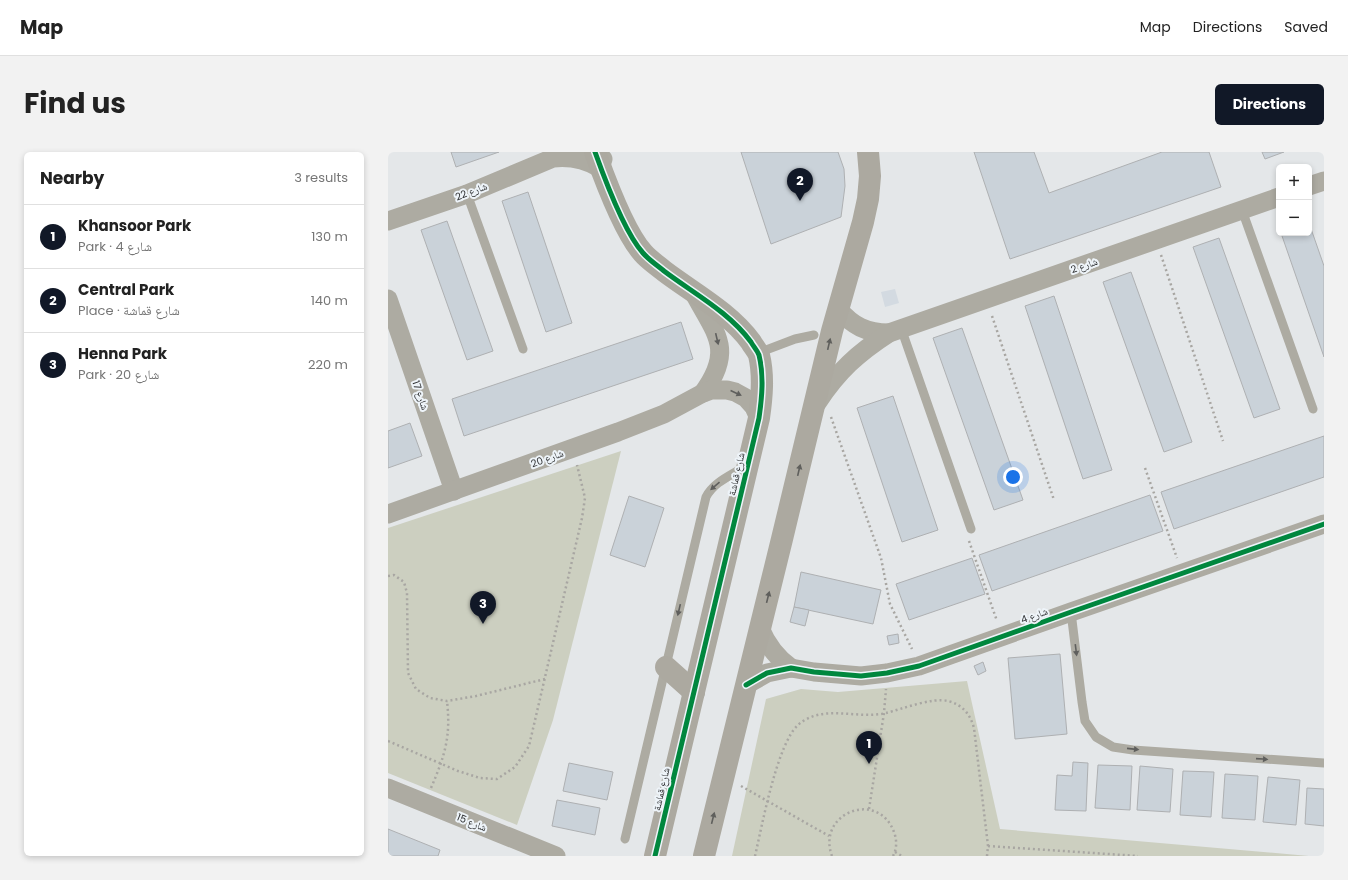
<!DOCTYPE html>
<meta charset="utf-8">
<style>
:root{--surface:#fff;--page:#f2f2f2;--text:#222;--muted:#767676;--line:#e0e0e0;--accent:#111827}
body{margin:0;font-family:Poppins,"Noto Naskh Arabic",sans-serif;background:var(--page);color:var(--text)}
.controls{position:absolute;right:12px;top:12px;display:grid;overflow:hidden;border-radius:6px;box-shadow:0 2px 6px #0003}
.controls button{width:36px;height:36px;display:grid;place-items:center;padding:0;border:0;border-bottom:1px solid var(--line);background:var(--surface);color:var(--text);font:20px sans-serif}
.you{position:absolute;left:625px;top:325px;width:14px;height:14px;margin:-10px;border:3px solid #fff;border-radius:50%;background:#1a73e8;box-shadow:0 0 0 6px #1a73e833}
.badge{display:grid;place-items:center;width:26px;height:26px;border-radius:50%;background:var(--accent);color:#fff;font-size:13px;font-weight:700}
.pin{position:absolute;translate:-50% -33px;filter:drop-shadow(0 1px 2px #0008)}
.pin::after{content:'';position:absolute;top:21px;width:14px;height:12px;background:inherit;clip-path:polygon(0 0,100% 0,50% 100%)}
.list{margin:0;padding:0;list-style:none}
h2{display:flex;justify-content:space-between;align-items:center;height:52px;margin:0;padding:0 16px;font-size:17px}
h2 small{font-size:13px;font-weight:400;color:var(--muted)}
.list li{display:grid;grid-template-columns:26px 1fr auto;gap:12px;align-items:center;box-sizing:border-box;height:64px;padding:0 16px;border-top:1px solid var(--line)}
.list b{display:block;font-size:15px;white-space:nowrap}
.list p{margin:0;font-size:13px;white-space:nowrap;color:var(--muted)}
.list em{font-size:13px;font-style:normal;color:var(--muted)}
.map{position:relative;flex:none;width:936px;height:704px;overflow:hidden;border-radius:6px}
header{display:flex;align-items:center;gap:24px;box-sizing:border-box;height:56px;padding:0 20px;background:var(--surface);border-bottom:1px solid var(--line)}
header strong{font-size:19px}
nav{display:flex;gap:22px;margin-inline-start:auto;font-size:14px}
.intro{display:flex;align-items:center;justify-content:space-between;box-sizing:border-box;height:96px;padding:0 24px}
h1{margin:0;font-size:28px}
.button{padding:10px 18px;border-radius:6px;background:var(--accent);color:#fff;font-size:14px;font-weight:700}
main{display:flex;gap:24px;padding:0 24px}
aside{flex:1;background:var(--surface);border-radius:6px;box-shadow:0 2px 6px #0003}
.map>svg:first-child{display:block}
.built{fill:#d3dae1}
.green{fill:#cccfc0}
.building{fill:#cad2d9;stroke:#aeb0b2}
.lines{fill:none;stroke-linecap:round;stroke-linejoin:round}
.path{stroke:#a8a6a2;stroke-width:2.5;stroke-dasharray:2 3;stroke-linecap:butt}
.lane{stroke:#adaba2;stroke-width:9}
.street{stroke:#adaba2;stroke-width:19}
.secondary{stroke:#aca9a0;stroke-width:22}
.cycleway-casing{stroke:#eef4f9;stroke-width:8}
.cycleway{stroke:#00873e;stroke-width:5}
.oneway{fill:#5f5f5d}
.oneway2{fill:#5f5f5c}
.labels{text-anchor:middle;stroke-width:4;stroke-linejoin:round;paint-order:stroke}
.street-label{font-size:10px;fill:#2b2d2f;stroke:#eef4f9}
</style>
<header>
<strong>Map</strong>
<nav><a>Map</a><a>Directions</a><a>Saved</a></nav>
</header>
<div class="intro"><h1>Find us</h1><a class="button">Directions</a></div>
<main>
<aside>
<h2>Nearby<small>3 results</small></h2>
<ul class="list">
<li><span class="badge">1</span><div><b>Khansoor Park</b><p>Park · شارع 4</p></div><em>130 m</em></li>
<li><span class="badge">2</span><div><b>Central Park</b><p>Place · شارع قماشة</p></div><em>140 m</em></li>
<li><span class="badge">3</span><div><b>Henna Park</b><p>Park · شارع 20</p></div><em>220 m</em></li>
</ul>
</aside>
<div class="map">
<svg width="936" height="704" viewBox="0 0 936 704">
<rect width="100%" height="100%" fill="#e4e7e9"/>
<path class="built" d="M507,137L511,151L497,155L493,140Z"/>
<g class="green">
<path d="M233,299L165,568L129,673L0,621V376Z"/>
<path d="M579,529L612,677L921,704H344L378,547L413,537L450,540Z"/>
</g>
<g class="building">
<path d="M63,0H111L68,15Z"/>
<path d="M353,0H450L456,17L457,34L453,65L383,92Z"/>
<path d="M586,0H646L661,41L774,0H821L833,35L622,107Z"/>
<path d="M874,0H896L877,7Z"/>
<path d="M140,40L184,171L158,180L114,49Z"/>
<path d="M59,69L105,199L79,208L33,78Z"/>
<path d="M921,71L936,114V205L893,81H921Z"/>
<path d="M831,86L892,257L866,266L805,95Z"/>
<path d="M743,120L804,290L776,300L715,130Z"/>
<path d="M666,144L724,318L695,327L637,154Z"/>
<path d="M293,170L305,207L76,284L64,247Z"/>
<path d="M574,176L635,348L606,358L545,186Z"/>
<path d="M505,244L550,378L514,390L469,256Z"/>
<path d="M22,271L34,304L0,316V279Z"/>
<path d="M936,284V325L786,377L773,340Z"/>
<path d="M762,343L775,379L604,439L591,403Z"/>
<path d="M241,344L276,356L257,415L222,403Z"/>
<path d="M584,406L597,442L521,468L508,432Z"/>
<path d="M413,420L493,438L485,472L406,455Z"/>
<path d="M406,455L421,458L417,474L402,470Z"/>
<path d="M510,482L511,491L501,493L499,484Z"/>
<path d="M672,502L679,582L627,587L620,506Z"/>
<path d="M595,510L598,519L590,523L586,514Z"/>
<path d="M685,610L700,611L698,659L667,658L669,623L684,624Z"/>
<path d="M181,611L225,620L219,648L175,639Z"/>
<path d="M710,613L744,614L742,658L707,656Z"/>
<path d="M752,614L785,617L782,660L749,658Z"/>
<path d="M795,619L826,620L823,665L792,663Z"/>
<path d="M837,622L870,624L867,668L834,666Z"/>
<path d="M880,625L912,628L908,673L875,670Z"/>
<path d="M919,636L936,637V674L917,672Z"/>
<path d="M169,648L212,656L207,683L164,674Z"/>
<path d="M0,677L52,698L50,704H0Z"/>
</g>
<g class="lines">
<g class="path">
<path d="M773,103L835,289"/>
<path d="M604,164L666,348"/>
<path d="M443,265L493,406L502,452L524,497"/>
<path d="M757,316L789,406"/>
<path d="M581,389L609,469"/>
<path d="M0,424L6,423L16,430L19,441L20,521L28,537L42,546L59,549L88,544L157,527"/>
<path d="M0,589L70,619L92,626L109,627L127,615L141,594L194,366L197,346L189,313"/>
<path d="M353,634L441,684"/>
<path d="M43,636C57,603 63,585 59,549"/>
<path d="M481,657L496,561L498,537"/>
<path d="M600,694L750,704"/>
<path d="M507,700L514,704"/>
<path d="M367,704C374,674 389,592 410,573C435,551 469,568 498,561C514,557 545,545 560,549C575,553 582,562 586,576L600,694L599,704"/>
<path d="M444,704C428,661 490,637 506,680C509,688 509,697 505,704"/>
</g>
<g class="lane">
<path d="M79,42L135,197"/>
<path d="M854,58L925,257"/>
<path d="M513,176L583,377"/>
<path d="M370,201L407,187L426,183"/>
<path d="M683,460L694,550L697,569L708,585L725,595L745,598L936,611"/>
<path d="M237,687L318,345C326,330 342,324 356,315"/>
</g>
<g class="street">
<path d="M921,34L936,29"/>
<path d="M0,69L79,42L165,6C183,4 197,7 212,16L215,7"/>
<path d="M306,141C327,181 347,197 315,241"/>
<path d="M0,147L66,339"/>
<path d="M450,157C465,174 478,181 501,181"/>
<path d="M429,251C450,219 470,201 501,181L891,45"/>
<path d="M0,362L230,280L276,262L315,241L323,238H339L347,240L358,246L366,255L371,266"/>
<path d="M372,476C379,493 388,505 403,516"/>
<path d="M358,533L379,521L403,516L426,520L473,524L499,521L531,514L683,460L936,372"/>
<path d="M0,636L168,704"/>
</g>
<g class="secondary">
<path d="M207,0C217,28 236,80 255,101C261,108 269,113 276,119C305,141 341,160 363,190C365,194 369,198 371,203C376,224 374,245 371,266L267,704"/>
<path d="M278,515L306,540"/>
<path d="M316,704L394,387L444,179L475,70L480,47L482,24L480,0"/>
</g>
<defs>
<g id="cycleway">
<path d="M207,0C217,28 236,80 255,101C261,108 269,113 276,119C305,141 341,160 363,190C365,194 369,198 371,203C376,224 374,245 371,266L267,704"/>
<path d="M358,533L379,521L403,516L426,520L473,524L499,521L531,514L683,460L936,372"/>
</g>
</defs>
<use href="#cycleway" class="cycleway-casing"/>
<use href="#cycleway" class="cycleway"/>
</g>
<defs><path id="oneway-solid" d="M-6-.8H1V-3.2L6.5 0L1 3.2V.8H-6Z"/></defs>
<g class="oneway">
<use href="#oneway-solid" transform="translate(329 187) rotate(77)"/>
<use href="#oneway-solid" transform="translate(348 241) rotate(25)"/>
<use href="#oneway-solid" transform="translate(327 334) rotate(139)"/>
<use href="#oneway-solid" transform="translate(291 458) rotate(103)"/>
<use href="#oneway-solid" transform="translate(688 498) rotate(83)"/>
<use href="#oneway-solid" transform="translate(745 597) rotate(6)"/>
<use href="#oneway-solid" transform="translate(874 607) rotate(4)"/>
</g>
<g class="oneway2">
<use href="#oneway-solid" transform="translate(441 192) rotate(-77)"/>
<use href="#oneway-solid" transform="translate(411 318) rotate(-77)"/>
<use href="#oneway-solid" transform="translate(380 445) rotate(-76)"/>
<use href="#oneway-solid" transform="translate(325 666) rotate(-76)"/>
</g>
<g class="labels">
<g class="street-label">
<text transform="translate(83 39) rotate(-21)" y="4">شارع 22</text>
<text transform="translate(696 113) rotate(-19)" y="4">شارع 2</text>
<text transform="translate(33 243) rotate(71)" y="4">شارع 17</text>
<text transform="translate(159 306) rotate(-20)" y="4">شارع 20</text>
<text transform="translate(348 322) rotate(-77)" y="4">شارع قماشة</text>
<text transform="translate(646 463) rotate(-20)" y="4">شارع 4</text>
<text transform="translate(273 637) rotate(-77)" y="4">شارع قماشة</text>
<text transform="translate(84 670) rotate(22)" y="4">شارع 15</text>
</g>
</g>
</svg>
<div class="controls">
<button>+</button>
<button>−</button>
</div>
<div class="you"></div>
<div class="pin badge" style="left:481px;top:612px">1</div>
<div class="pin badge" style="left:412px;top:49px">2</div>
<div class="pin badge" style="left:95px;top:472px">3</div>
</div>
</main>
